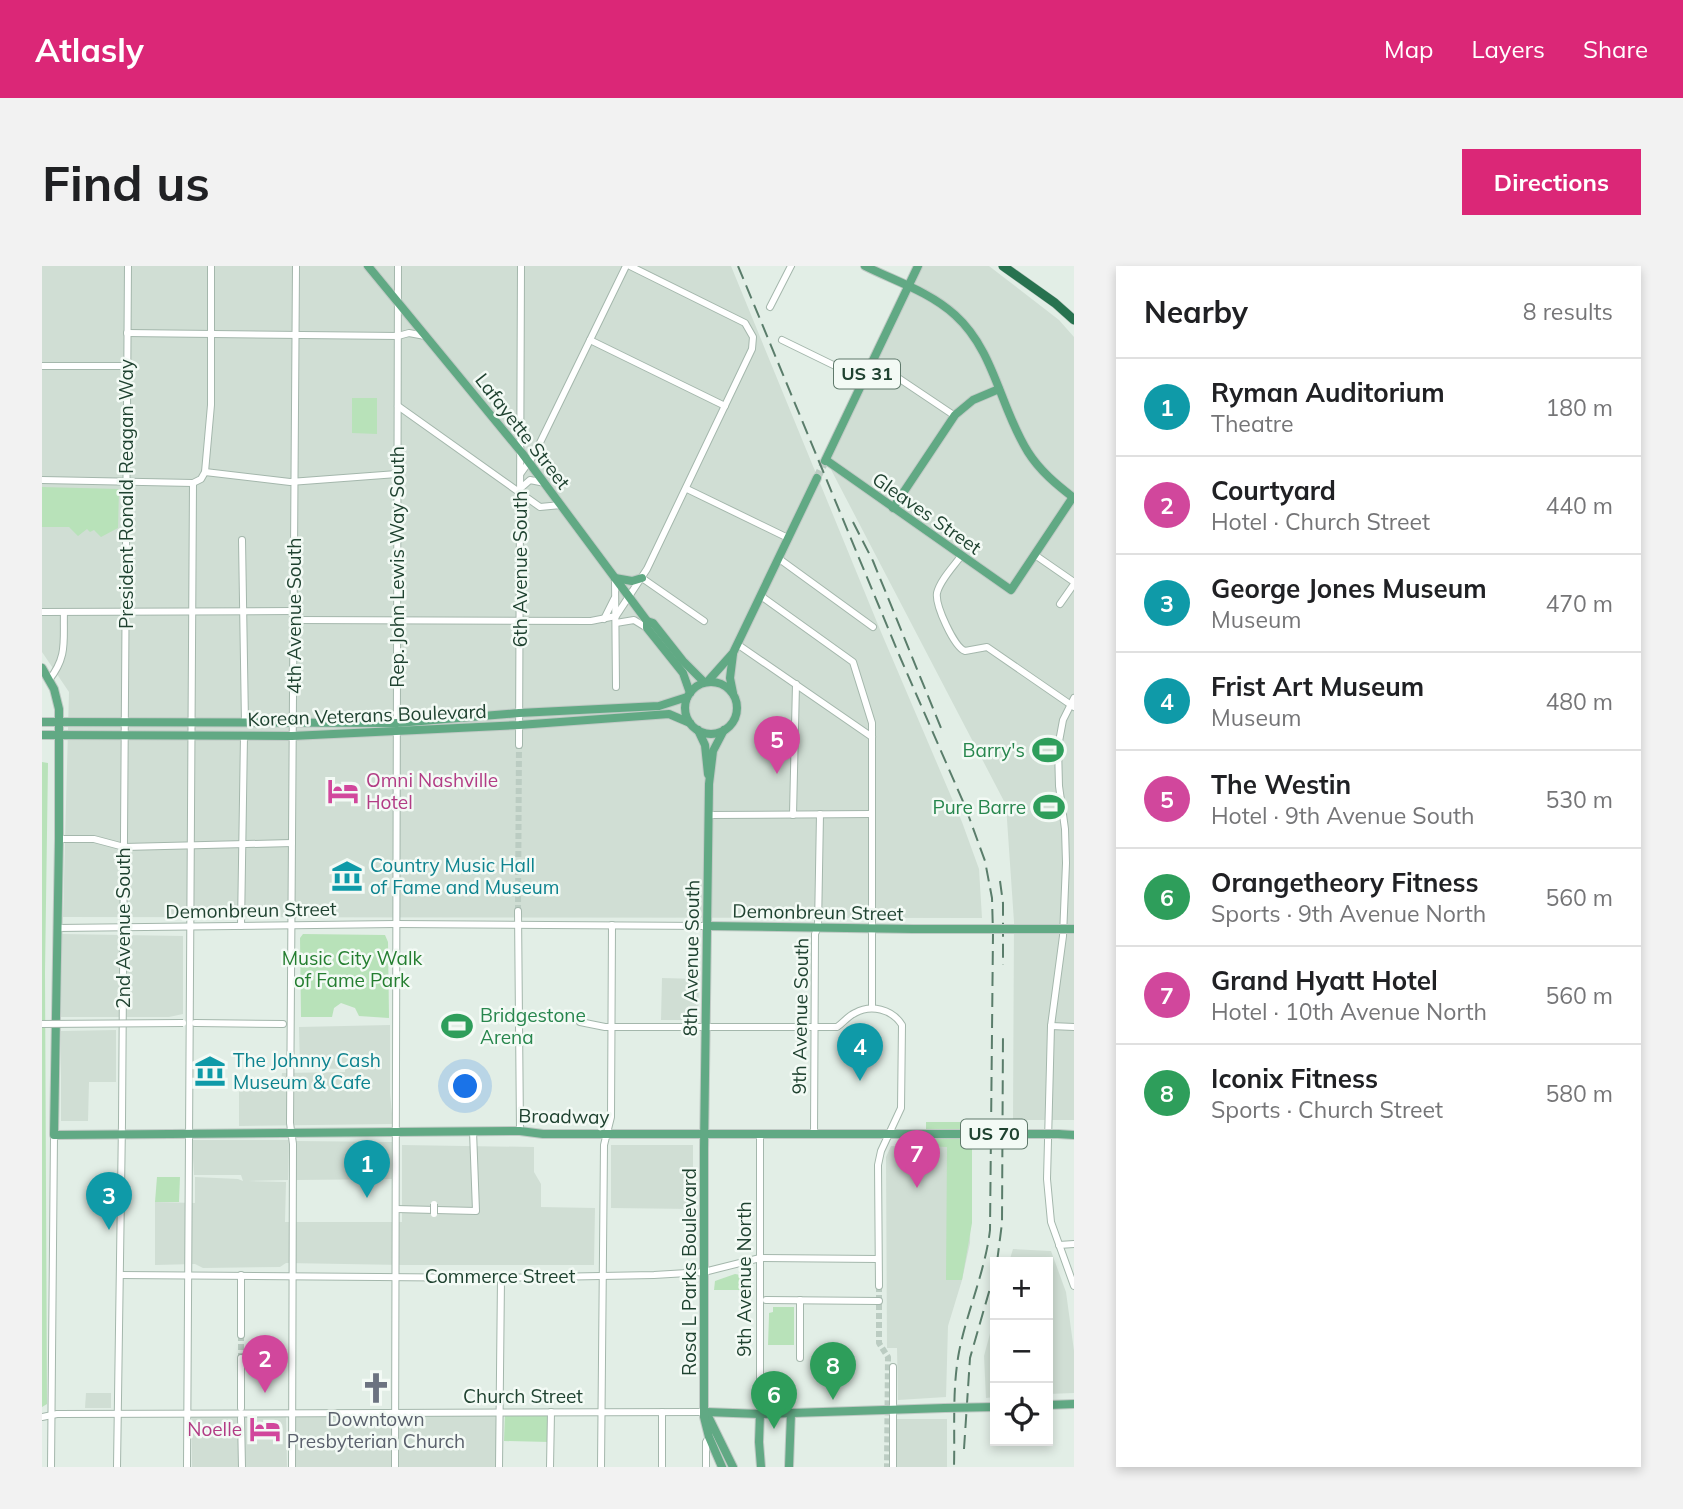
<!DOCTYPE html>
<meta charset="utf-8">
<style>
:root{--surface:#fff;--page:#f2f2f2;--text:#202124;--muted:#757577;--line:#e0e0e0;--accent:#db2777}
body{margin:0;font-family:Mulish,sans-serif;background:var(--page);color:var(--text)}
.controls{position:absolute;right:21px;bottom:21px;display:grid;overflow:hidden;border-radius:0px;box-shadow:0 4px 10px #0003}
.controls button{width:63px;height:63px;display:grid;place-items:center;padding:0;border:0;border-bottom:2px solid var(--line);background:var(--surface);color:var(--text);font:35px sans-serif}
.you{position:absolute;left:424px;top:821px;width:24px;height:24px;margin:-18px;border:5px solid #fff;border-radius:50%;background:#1a73e8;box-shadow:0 0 0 10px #1a73e833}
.badge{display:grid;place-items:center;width:46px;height:46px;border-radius:50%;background:var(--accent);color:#fff;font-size:23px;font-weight:700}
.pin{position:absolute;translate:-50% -58px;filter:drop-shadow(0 2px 4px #0008)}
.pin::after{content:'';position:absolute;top:37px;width:24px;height:21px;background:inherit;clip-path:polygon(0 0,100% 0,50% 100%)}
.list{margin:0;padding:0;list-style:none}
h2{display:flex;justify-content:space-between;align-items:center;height:91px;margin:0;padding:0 28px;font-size:30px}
h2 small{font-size:23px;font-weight:400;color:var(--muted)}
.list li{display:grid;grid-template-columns:46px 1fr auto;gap:21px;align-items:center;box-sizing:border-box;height:98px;padding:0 28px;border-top:2px solid var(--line)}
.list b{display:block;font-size:26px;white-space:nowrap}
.list p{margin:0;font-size:23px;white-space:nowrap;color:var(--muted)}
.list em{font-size:23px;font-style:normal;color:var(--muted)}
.icon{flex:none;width:38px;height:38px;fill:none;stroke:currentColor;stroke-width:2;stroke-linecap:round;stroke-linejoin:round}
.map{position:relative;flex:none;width:1032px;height:1201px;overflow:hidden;border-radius:0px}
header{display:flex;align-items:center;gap:42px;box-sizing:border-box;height:98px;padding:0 35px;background:var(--accent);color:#fff}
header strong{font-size:33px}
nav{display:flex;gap:38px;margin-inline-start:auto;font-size:24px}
.intro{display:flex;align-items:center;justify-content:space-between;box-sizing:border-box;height:168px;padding:0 42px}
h1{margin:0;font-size:49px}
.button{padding:18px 32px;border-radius:0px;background:var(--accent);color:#fff;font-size:24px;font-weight:700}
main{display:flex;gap:42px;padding:0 42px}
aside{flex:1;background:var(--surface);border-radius:0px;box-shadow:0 4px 10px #0003}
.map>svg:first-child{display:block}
.built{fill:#d0ded4}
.green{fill:#b8e2b9}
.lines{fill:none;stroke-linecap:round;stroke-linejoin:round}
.minor-tunnel{stroke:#bbccc2;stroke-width:6;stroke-dasharray:6 3;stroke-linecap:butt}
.major-tunnel{stroke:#bbccc2;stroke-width:8;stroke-dasharray:8 4;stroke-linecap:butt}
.minor-casing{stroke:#a4b7ac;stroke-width:8}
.major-casing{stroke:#c0cac5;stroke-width:10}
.highway-casing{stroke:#c0cac5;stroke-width:10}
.minor{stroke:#fff;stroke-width:6}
.major{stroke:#61a984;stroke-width:8}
.highway{stroke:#27724f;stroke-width:9}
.rail{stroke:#5a7d6b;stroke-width:2;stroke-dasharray:14 7;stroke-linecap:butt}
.minor-bridge-casing{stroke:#a4b7ac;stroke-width:8;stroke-linecap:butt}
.major-bridge-casing{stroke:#c0cac5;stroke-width:10;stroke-linecap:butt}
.minor-bridge{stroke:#fff;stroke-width:6}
.major-bridge{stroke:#61a984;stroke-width:8}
.labels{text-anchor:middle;stroke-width:5;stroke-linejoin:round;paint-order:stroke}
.shield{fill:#f3faf5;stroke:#5f796b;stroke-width:2}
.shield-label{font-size:18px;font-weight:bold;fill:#1f4230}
.street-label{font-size:19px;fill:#1f4230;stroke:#f3faf5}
.leisure-label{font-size:19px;fill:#27864d;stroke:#f3faf5;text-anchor:end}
.hotel-label{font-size:19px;fill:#b23c85;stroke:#f3faf5;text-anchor:start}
.culture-label{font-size:19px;fill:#0d838f;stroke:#f3faf5;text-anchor:start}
.park-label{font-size:19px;fill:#247e30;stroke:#f3faf5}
.worship-label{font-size:19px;fill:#5b616d;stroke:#f3faf5}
</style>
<header>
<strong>Atlasly</strong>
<nav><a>Map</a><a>Layers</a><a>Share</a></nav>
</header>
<div class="intro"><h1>Find us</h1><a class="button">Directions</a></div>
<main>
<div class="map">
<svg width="1032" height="1201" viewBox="0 0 1032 1201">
<rect width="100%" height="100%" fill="#e2eee6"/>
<g class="built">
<path d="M0,0H689L839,366L920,556L937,603L940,652L21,651L27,426L0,386Z"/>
<path d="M876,0H947L1017,54L1032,71V854H971L972,656L964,539L784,194Z"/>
<path d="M20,668L141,670V748L127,751H19Z"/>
<path d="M620,712L657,713L656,754H619Z"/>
<path d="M348,759V827L351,858L197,860V815H239L240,807L303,806V803L258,802L257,761Z"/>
<path d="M74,764V816H47L46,855H19V765Z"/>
<path d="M150,874H247L246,914L206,915L244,916L243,956H360V879L492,881V906L499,918V941L553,942L552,999H361L244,997L238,1001L161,1002L153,998L113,999V936L153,937V911L196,913L201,915L199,909H152Z"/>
<path d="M254,875L350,876V913L254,914Z"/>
<path d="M569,879H651V943L569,942Z"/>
<path d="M849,880H930L928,977L920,1014L906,1060L904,1131L856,1134L855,1082H845L844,891Z"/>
<path d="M971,983L1009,985L1024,1026L1032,1085V1127L1006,1128V996H967Z"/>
<path d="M953,1049V1131L944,1132L942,1090Z"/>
<path d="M44,1127H69V1142H43Z"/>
<path d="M454,1148V1201H253L254,1149Z"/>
<path d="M150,1151H244L245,1201H150Z"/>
<path d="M853,1153H905V1201H850Z"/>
</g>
<g class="green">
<path d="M310,132H335V168L310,167Z"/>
<path d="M0,221L77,223L76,262L59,271L52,264L48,266L45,263L36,270L27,261H0Z"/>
<path d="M0,496L6,497L3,706L5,1138L0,1141Z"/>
<path d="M261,668L343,669L346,676L347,752L317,750L313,742L299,737L292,742L290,751H259L258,672Z"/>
<path d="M884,856H930V957L920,1014H904L905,881L884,880Z"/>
<path d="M115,911H138L137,936H113Z"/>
<path d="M693,1008C701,1009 705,1011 710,1018L709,1024H672L673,1015Z"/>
<path d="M731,1041H752V1079H726L727,1050V1047L731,1046Z"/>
<path d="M463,1146H509L508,1176L462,1175Z"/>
</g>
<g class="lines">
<g class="minor-tunnel">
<path d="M476,645L477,479"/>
<path d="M837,1020V1077L846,1091L845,1201"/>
<path d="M199,1069V1092"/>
</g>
<path class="major-tunnel" d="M775,212L783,195"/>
<defs>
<g id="minor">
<path d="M728,41L749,0"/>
<path d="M85,67L356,70L367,67L383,70"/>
<path d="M548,74L683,140"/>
<path d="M740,74L822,114"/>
<path d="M831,95L913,150"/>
<path d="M0,100H85"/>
<path d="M356,140L498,241L519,239"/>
<path d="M163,206L248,216L355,208"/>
<path d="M479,207L492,189L584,0"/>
<path d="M0,214L151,217"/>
<path d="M480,221L488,214L503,217"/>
<path d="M645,223L746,272"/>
<path d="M200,274L203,457"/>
<path d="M993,289L1032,316"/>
<path d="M919,290C912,300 898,314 895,327C893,339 912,381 923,385L945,381L1032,441"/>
<path d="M736,292L831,361"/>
<path d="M600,312L662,355"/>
<path d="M573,313L574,421"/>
<path d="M719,330L811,396L830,457V742"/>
<path d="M1018,338L1032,318"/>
<path d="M0,346L252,345"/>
<path d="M562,353L572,333"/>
<path d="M252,354L549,355L574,350L605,303L710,83L711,71L703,57L588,0"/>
<path d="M574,357L592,354L605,362"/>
<path d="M695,378L830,471"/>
<path d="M7,414C26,390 21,375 22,346"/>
<path d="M1032,432L1021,454L1016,481L1017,520L1023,563L1024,597L1021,670L1009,760L1005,913L1009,956L1032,1020"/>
<path d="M477,479L479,0"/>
<path d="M667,549L829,548"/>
<path d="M751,549L754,418"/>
<path d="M17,573H52L82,581L250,577"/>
<path d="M476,645L478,865"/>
<path d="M199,660L202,470"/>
<path d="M15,662L354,658L665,660"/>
<path d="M538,756L563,761H795C801,757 806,750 813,747C829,738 850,743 860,759L859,842L839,885L836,899L837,1020"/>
<path d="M153,757L241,758"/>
<path d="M1009,760L1032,761"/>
<path d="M718,867V1148"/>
<path d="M772,868L773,668L776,661L778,548"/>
<path d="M354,943L434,945L431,865"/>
<path d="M1017,979L1032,978"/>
<path d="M78,1009L459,1012L612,1009L662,1006L718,992L836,993"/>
<path d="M199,1009V1069"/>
<path d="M724,1034L837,1035"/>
<path d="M758,1092V1034"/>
<path d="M851,1101V1201"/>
<path d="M199,1142V1092"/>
<path d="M0,1151L15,1148L664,1146"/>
<path d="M199,1152L200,1201"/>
<path d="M9,1201L12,869"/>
<path d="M75,1201L80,856L86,0"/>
<path d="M145,1201L151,217L159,213L163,206L169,139V0"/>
<path d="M250,1201L251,878L248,857L254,0"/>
<path d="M353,1201L356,0"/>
<path d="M457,1201L459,1012"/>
<path d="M508,1201L509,1146"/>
<path d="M559,1201L562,879L569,851L570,659"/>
<path d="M620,1201V1146"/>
<path d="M664,1201V1176L667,1171"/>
</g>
<g id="major">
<path d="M326,0L480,187L605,355L611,357L641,395L662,416"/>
<path d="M823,0C853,15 888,26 913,49C953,85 958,142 986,186C998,205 1015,219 1032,232"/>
<path d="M784,194L969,324L1031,231"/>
<path d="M783,195L876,0"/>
<path d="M851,242L913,149L931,134L957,123"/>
<path d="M573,312L590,315L600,312"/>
<path d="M605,355V362L641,407L648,427"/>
<path d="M0,402L12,423L17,443V573L12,869L478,865L501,868H887"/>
<path d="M666,415L691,387L775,212"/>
<circle cx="669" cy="442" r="26"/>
<path d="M691,427L688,412L691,388"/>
<path d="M0,456L355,457L477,447L617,440L645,431"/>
<path d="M656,464L663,479L666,508"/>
<path d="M0,469L250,470L477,459L627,448L648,457"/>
<path d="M665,660L871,663"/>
<path d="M1016,868L1032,869"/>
<path d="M1006,1139L1032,1138"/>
<path d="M664,1146L718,1148L903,1142"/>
<path d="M665,1148L691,1201"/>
<path d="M718,1148L717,1176L719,1201"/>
<path d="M680,1201L667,1171L662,1151V882L667,518L671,485L682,464"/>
<path d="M747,1201L749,1147"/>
</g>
<path id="highway" d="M961,0L1013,37L1032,54"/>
</defs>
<use href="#minor" class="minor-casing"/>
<use href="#major" class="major-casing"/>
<use href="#highway" class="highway-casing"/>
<use href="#minor" class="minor"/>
<use href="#major" class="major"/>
<use href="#highway" class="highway"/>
<g class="rail">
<path d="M696,0L858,391L923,540L943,595L950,632L951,667L948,964C943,1006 925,1045 917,1086C910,1124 913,1163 912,1201"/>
<path d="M811,256L831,295L899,462"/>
<path d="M958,615L961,637V699"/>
<path d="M955,996L960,957L961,766"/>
<path d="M922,1183L928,1092L953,1005"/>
</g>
<defs>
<g id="minor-bridge">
<path d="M0,758L141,757"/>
<path d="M392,948V938"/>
</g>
<g id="major-bridge">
<path d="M871,663H1032"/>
<path d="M887,868H1016"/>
<path d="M903,1142L953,1141"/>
</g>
</defs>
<use href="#minor-bridge" class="minor-bridge-casing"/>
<use href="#major-bridge" class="major-bridge-casing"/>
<use href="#minor-bridge" class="minor-bridge"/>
<use href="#major-bridge" class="major-bridge"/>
</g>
<defs>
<symbol id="stadium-bare" viewBox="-9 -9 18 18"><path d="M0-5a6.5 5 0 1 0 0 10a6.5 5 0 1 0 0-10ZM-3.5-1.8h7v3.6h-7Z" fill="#2e9e5b" stroke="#f3faf5" stroke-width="2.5" paint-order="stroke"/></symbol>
<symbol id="hotel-bare" viewBox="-9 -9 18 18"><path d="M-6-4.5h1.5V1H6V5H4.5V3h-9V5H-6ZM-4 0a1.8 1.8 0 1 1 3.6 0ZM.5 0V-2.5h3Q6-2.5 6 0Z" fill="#d1479c" stroke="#f3faf5" stroke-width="2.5" paint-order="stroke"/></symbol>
<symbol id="museum-bare" viewBox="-9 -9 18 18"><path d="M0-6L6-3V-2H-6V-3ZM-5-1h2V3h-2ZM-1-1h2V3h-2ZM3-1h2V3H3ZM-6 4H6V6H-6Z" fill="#0f9aa8" stroke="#f3faf5" stroke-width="2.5" paint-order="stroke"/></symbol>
<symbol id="church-bare" viewBox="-9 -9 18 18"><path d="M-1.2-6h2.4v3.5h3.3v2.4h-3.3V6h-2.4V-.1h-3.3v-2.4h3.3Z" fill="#6b7280" stroke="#f3faf5" stroke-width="2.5" paint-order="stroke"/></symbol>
</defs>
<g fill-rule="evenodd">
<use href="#stadium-bare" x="984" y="462" width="44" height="44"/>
<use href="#hotel-bare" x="279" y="503" width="44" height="44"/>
<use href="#stadium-bare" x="985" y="519" width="44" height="44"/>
<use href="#museum-bare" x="283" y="588" width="44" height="44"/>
<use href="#stadium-bare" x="393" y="738" width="44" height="44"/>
<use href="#museum-bare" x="146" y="783" width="44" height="44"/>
<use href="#church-bare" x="312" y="1100" width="44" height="44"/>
<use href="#hotel-bare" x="201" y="1141" width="44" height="44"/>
</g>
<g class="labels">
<g class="shield">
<rect x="792" y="93.5" width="66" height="29" rx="5"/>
<rect x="919" y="853.5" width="66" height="29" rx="5"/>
</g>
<g class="shield-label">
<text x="825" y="114">US 31</text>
<text x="952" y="874">US 70</text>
</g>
<g class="street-label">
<text transform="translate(481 165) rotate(52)" y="7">Lafayette Street</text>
<text transform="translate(84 228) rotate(-90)" y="7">President Ronald Reagan Way</text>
<text transform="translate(885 247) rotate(35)" y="7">Gleaves Street</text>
<text transform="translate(355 301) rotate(-90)" y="7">Rep. John Lewis Way South</text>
<text transform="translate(478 303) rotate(-90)" y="7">6th Avenue South</text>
<text transform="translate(252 350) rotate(-90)" y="7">4th Avenue South</text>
<text transform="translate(325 449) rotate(-2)" y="7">Korean Veterans Boulevard</text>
<text transform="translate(209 644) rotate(-1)" y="7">Demonbreun Street</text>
<text transform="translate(776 646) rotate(1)" y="7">Demonbreun Street</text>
<text transform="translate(81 662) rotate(-90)" y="7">2nd Avenue South</text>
<text transform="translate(649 692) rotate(-89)" y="7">8th Avenue South</text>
<text transform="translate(758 750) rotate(-89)" y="7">9th Avenue South</text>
<text transform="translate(522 850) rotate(1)" y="7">Broadway</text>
<text transform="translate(647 1006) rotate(-90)" y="7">Rosa L Parks Boulevard</text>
<text x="458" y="1017">Commerce Street</text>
<text transform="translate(702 1013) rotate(-90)" y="7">9th Avenue North</text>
<text x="481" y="1137">Church Street</text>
</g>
<g class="leisure-label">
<text x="983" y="491">Barry's</text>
<text x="984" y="548">Pure Barre</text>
<text x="438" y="756" text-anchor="start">Bridgestone<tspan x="438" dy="22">Arena</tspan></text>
</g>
<g class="hotel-label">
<text x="324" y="521">Omni Nashville<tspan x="324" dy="22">Hotel</tspan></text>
<text x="200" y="1170" text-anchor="end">Noelle</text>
</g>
<g class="culture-label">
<text x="328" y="606">Country Music Hall<tspan x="328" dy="22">of Fame and Museum</tspan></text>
<text x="191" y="801">The Johnny Cash<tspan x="191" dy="22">Museum &amp; Cafe</tspan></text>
</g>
<g class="park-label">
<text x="310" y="699">Music City Walk<tspan x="310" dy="22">of Fame Park</tspan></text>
</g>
<g class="worship-label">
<text x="334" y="1160">Downtown<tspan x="334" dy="22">Presbyterian Church</tspan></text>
</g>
</g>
</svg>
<div class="controls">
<button>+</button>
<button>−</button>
<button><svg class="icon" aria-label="locate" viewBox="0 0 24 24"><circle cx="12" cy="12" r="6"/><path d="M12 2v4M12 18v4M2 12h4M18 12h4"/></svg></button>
</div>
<div class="you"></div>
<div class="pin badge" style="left:325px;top:932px;background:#0f9aa8">1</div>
<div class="pin badge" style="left:223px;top:1127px;background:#d1479c">2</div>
<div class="pin badge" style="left:67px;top:964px;background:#0f9aa8">3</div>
<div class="pin badge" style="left:818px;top:815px;background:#0f9aa8">4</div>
<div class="pin badge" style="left:735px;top:508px;background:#d1479c">5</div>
<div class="pin badge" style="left:732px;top:1163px;background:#2e9e5b">6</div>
<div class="pin badge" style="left:875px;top:922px;background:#d1479c">7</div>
<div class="pin badge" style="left:791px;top:1134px;background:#2e9e5b">8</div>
</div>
<aside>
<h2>Nearby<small>8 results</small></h2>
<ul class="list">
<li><span class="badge" style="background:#0f9aa8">1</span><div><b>Ryman Auditorium</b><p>Theatre</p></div><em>180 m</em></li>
<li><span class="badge" style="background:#d1479c">2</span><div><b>Courtyard</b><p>Hotel · Church Street</p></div><em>440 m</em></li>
<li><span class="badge" style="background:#0f9aa8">3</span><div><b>George Jones Museum</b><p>Museum</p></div><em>470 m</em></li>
<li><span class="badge" style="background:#0f9aa8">4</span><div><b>Frist Art Museum</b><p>Museum</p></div><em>480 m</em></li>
<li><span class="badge" style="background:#d1479c">5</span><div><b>The Westin</b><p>Hotel · 9th Avenue South</p></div><em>530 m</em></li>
<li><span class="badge" style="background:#2e9e5b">6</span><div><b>Orangetheory Fitness</b><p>Sports · 9th Avenue North</p></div><em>560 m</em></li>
<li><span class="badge" style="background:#d1479c">7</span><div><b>Grand Hyatt Hotel</b><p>Hotel · 10th Avenue North</p></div><em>560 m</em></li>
<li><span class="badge" style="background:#2e9e5b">8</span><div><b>Iconix Fitness</b><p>Sports · Church Street</p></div><em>580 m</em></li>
</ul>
</aside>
</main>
